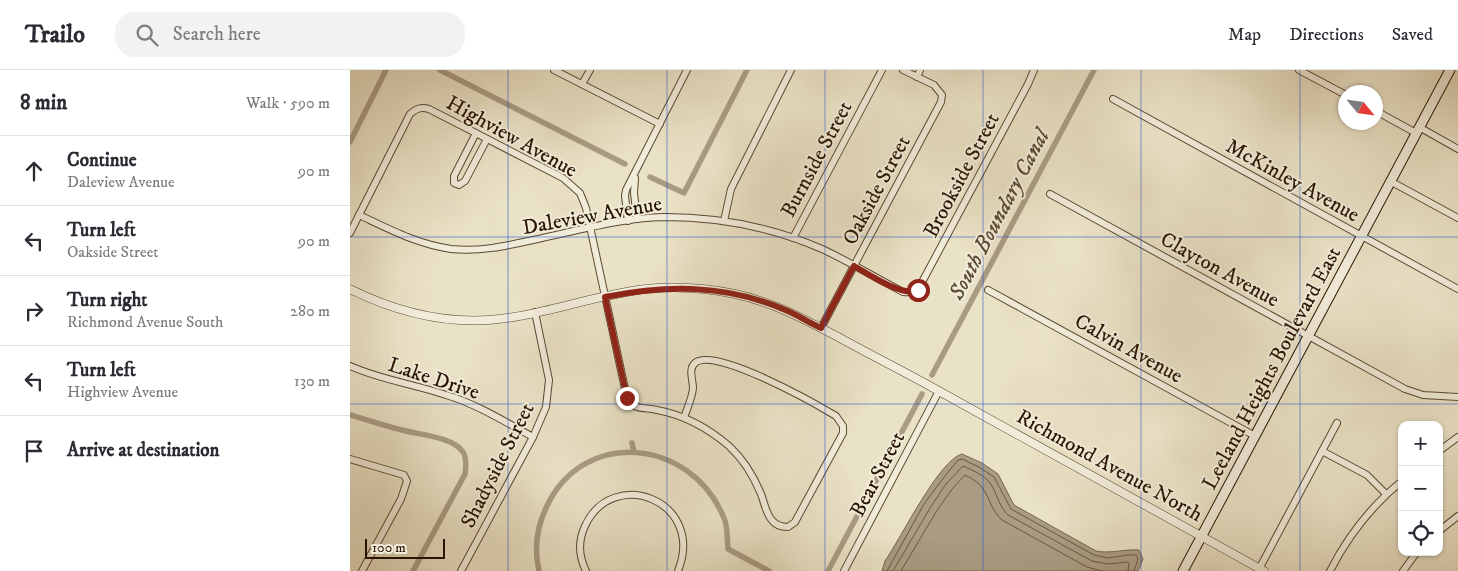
<!DOCTYPE html>
<meta charset="utf-8">
<style>
:root{--surface:#fff;--page:#f2f2f3;--text:#2b2b33;--muted:#7c7c81;--line:#e1e1e2}
body{margin:0;font-family:"IM FELL DW Pica",serif;background:var(--page);color:var(--text)}
.controls{position:absolute;right:15px;bottom:15px;display:grid;overflow:hidden;border-radius:10px;box-shadow:0 1px 4px #0004}
.controls button{width:45px;height:45px;display:grid;place-items:center;padding:0;border:0;border-bottom:1px solid var(--line);background:var(--surface);color:var(--text);font:25px sans-serif}
.compass{position:absolute;left:988px;top:15px;width:45px;height:45px;border-radius:50%;background:var(--surface);box-shadow:0 1px 4px #0004;rotate:119deg}
.scale{position:absolute;left:15px;bottom:12px;width:80px;box-sizing:border-box;padding-left:5px;border:2px solid #2a1500;border-top:0;font-size:14px;line-height:18px;white-space:nowrap;color:#2a1500;-webkit-text-stroke:4px #f1ecda;paint-order:stroke}
.stop{position:absolute;width:15px;height:15px;margin:-11px;border:4px solid #8f2418;border-radius:50%;background:#fff}
.stop.end{background:#8f2418;border-color:#fff;box-shadow:0 1px 5px #0008}
.list{margin:0;padding:0;list-style:none}
h2{display:flex;justify-content:space-between;align-items:center;height:65px;margin:0;padding:0 20px;font-size:21px}
h2 small{font-size:16px;font-weight:400;color:var(--muted)}
.list li{display:grid;grid-template-columns:32px 1fr auto;gap:15px;align-items:center;box-sizing:border-box;height:70px;padding:0 20px;border-top:1px solid var(--line)}
.list b{display:block;font-size:19px;white-space:nowrap}
.list p{margin:0;font-size:16px;white-space:nowrap;color:var(--muted)}
.list em{font-size:16px;font-style:normal;color:var(--muted)}
.icon{flex:none;width:28px;height:28px;fill:none;stroke:currentColor;stroke-width:2;stroke-linecap:round;stroke-linejoin:round}
.map{position:relative;flex:none;width:1108px;height:501px;overflow:hidden}
header{display:flex;align-items:center;gap:30px;box-sizing:border-box;height:70px;padding:0 25px;background:var(--surface);border-bottom:1px solid var(--line)}
header strong{font-size:24px}
nav{display:flex;gap:28px;margin-inline-start:auto;font-size:18px}
.search{width:350px;height:45px;background:var(--page);display:flex;align-items:center;gap:12px;box-sizing:border-box;padding:0 18px;border-radius:20px;color:var(--muted);font-size:19px}
main{display:flex}
aside{flex:1;background:var(--surface)}
.map>svg:first-child{display:block}
.water{fill:#a99c83;stroke:#76664f}
.lines{fill:none;stroke-linecap:round;stroke-linejoin:round}
.shore{stroke:#6a5842;stroke-width:1}
.canal{stroke:#a99c83;stroke-width:5.5}
.minor-casing{stroke:#5a4832;stroke-width:8}
.tertiary-casing{stroke:#5a4832;stroke-width:9}
.secondary-casing{stroke:#2a1500;stroke-width:11}
.minor{stroke:#f1ecda;stroke-width:6}
.tertiary{stroke:#f1ecda;stroke-width:8}
.secondary{stroke:#f1ecda;stroke-width:9}
.route{stroke:#8f2418;stroke-width:6}
.grid{fill:none;stroke:#1d4ed8;stroke-width:1;stroke-opacity:0.55}
.labels{text-anchor:middle;stroke-width:4;stroke-linejoin:round;paint-order:stroke}
.street-label{font-size:21px;fill:#2a1500;stroke:#f1ecda}
.water-label{font-size:22px;font-style:italic;fill:#5d4b34;stroke:#f1ecda}
</style>
<header>
<strong>Trailo</strong>
<div class="search"><svg class="icon" aria-label="search" viewBox="0 0 24 24"><circle cx="10" cy="10" r="6"/><path d="M15 15l6 6"/></svg>Search here</div>
<nav><a>Map</a><a>Directions</a><a>Saved</a></nav>
</header>
<main>
<aside>
<h2>8 min<small>Walk · 590 m</small></h2>
<ul class="list">
<li><svg class="icon" aria-label="ahead" viewBox="0 0 24 24"><path d="M12 20V5M6 11l6-6 6 6"/></svg><div><b>Continue</b><p>Daleview Avenue</p></div><em>90 m</em></li>
<li><svg class="icon" aria-label="left" viewBox="0 0 24 24"><path d="M17 20v-9H6M10 6l-5 5 5 5"/></svg><div><b>Turn left</b><p>Oakside Street</p></div><em>90 m</em></li>
<li><svg class="icon" aria-label="right" viewBox="0 0 24 24"><path d="M7 20v-9h11M14 6l5 5-5 5"/></svg><div><b>Turn right</b><p>Richmond Avenue South</p></div><em>280 m</em></li>
<li><svg class="icon" aria-label="left" viewBox="0 0 24 24"><path d="M17 20v-9H6M10 6l-5 5 5 5"/></svg><div><b>Turn left</b><p>Highview Avenue</p></div><em>130 m</em></li>
<li><svg class="icon" aria-label="arrive" viewBox="0 0 24 24"><path d="M6 21V4h12l-3 4 3 4H6"/></svg><div><b>Arrive at destination</b></div></li>
</ul>
</aside>
<div class="map">
<svg width="1108" height="501" viewBox="0 0 1108 501">
<rect width="100%" height="100%" fill="#eae2c6"/>
<filter id="stains"><feTurbulence type="fractalNoise" baseFrequency=".004" numOctaves="4"/><feColorMatrix values="0 0 0 0 .2 0 0 0 0 .09 0 0 0 0 .02 0 0 0 .5 -.17"/></filter>
<radialGradient id="worn" r=".72"><stop offset=".6" stop-color="#630" stop-opacity="0"/><stop offset="1" stop-color="#630" stop-opacity=".3"/></radialGradient>
<path class="water" d="M612,384L632,393L648,404L664,435L746,481C761,484 774,479 789,480L793,489L788,501H532L535,491C551,468 589,390 612,384Z"/>
<g class="lines">
<g class="shore">
<path d="M537,501L574,434L591,411L608,390L612,389L629,397L644,407L661,439L744,485L758,488L778,485H786L788,489L784,501"/>
<path d="M543,501L580,438L596,414L613,396C622,400 634,405 640,413C647,423 649,437 658,445L742,491L758,494L778,492L779,494L778,501"/>
<path d="M551,501L586,442L602,419L615,405C642,417 635,434 652,450L737,497L752,501"/>
</g>
<g class="canal">
<path d="M90,0L275,94"/>
<path d="M0,72L36,0"/>
<path d="M300,107L334,123L397,0"/>
<path d="M582,305L744,0"/>
<path d="M0,345C18,350 37,357 56,361C71,365 103,367 113,382C117,388 116,397 115,404L63,501"/>
<path d="M282,373L284,382"/>
<path d="M189,501C184,479 186,459 196,438C233,356 342,369 374,448C378,457 377,469 378,479L419,501"/>
<path d="M478,501L572,324"/>
</g>
<defs>
<g id="minor">
<path d="M204,0L310,54"/>
<path d="M949,0L996,25"/>
<path d="M567,7L570,0"/>
<path d="M232,14L240,0"/>
<path d="M763,29L1108,219"/>
<path d="M1026,41L1066,63"/>
<path d="M1069,57L1108,79"/>
<path d="M126,63L104,106V113L109,115L115,111L137,69"/>
<path d="M285,108L284,123L287,149"/>
<path d="M1040,111L1108,148"/>
<path d="M700,124L1055,319L1073,325L1108,327"/>
<path d="M9,145C39,159 67,174 101,179C129,182 156,176 183,170C226,161 270,148 314,147C369,147 422,157 472,179C500,192 526,208 553,222C562,223 566,222 571,214L678,14L684,0"/>
<path d="M278,151L275,126L276,120L337,0"/>
<path d="M374,151L381,119L441,0"/>
<path d="M0,163L60,44C67,38 71,37 79,39L213,108L230,123L236,138L277,328C284,341 295,337 307,340C334,345 358,358 379,376C393,389 404,407 411,424C414,432 416,443 421,449C425,455 431,457 438,457L445,452L493,363V356L486,346C466,334 364,276 345,293C338,299 343,310 343,318C342,329 337,338 334,348"/>
<path d="M443,168L532,0"/>
<path d="M638,220L905,366"/>
<path d="M471,258L591,32L592,25L584,15L553,0"/>
<path d="M0,296C31,310 64,314 96,325C127,334 155,352 183,367"/>
<path d="M972,381L1017,405L1036,424"/>
<path d="M1089,381L1108,367"/>
<path d="M0,389L54,405L57,411L51,429L12,501"/>
<path d="M1089,461L1108,446"/>
<path d="M111,501L183,367L196,337L199,310L185,242"/>
<path d="M236,501C229,487 228,471 235,456C263,395 356,431 328,501"/>
<path d="M494,501L589,321"/>
<path d="M908,501L987,353"/>
<path d="M980,501C998,466 1021,436 1052,411"/>
<path d="M1053,501L1067,482"/>
</g>
<path id="tertiary" d="M0,219C44,241 90,253 139,250C192,246 243,225 296,219C325,216 355,218 385,224C423,232 456,250 490,268C519,284 549,299 578,315C690,377 802,439 914,501"/>
<path id="secondary" d="M833,501L1100,0"/>
</defs>
<use href="#minor" class="minor-casing"/>
<use href="#tertiary" class="tertiary-casing"/>
<use href="#secondary" class="secondary-casing"/>
<use href="#minor" class="minor"/>
<use href="#tertiary" class="tertiary"/>
<use href="#secondary" class="secondary"/>
</g>
<g class="lines">
<path class="route" d="M277,328L255,227C317,215 374,214 433,239C446,244 458,252 471,258L504,196C518,204 554,228 568,220"/>
</g>
<path class="grid" d="M158,0V501M317,0V501M475,0V501M633,0V501M791,0V501M950,0V501M0,167H1108M0,334H1108"/>
<g class="labels">
<g class="street-label">
<text transform="translate(162 66) rotate(29)" y="7">Highview Avenue</text>
<text transform="translate(466 89) rotate(-62)" y="7">Burnside Street</text>
<text transform="translate(611 105) rotate(-62)" y="7">Brookside Street</text>
<text transform="translate(943 110) rotate(29)" y="7">McKinley Avenue</text>
<text transform="translate(526 120) rotate(-62)" y="7">Oakside Street</text>
<text transform="translate(242 145) rotate(-10)" y="7">Daleview Avenue</text>
<text transform="translate(870 199) rotate(29)" y="7">Clayton Avenue</text>
<text transform="translate(779 278) rotate(29)" y="7">Calvin Avenue</text>
<text transform="translate(921 298) rotate(-62)" y="7">Leeland Heights Boulevard East</text>
<text transform="translate(84 308) rotate(18)" y="7">Lake Drive</text>
<text transform="translate(147 395) rotate(-63)" y="7">Shadyside Street</text>
<text transform="translate(760 395) rotate(29)" y="7">Richmond Avenue North</text>
<text transform="translate(527 404) rotate(-62)" y="7">Bear Street</text>
</g>
<g class="water-label">
<text transform="translate(648 144) rotate(-62)" y="8">South Boundary Canal</text>
</g>
</g>
<rect width="100%" height="100%" filter="url(#stains)"/>
<rect width="100%" height="100%" fill="url(#worn)"/>
</svg>
<div class="controls">
<button>+</button>
<button>−</button>
<button><svg class="icon" aria-label="locate" viewBox="0 0 24 24"><circle cx="12" cy="12" r="6"/><path d="M12 2v4M12 18v4M2 12h4M18 12h4"/></svg></button>
</div>
<svg class="compass" viewBox="-18 -18 36 36"><path d="M0-13l5 13h-10z" fill="#e53935"/><path d="M0 13l5-13h-10z" fill="#7c7c81"/></svg>
<div class="scale">100 m</div>
<div class="stop" style="left:568px;top:220px"></div>
<div class="stop end" style="left:277px;top:328px"></div>
</div>
</main>
